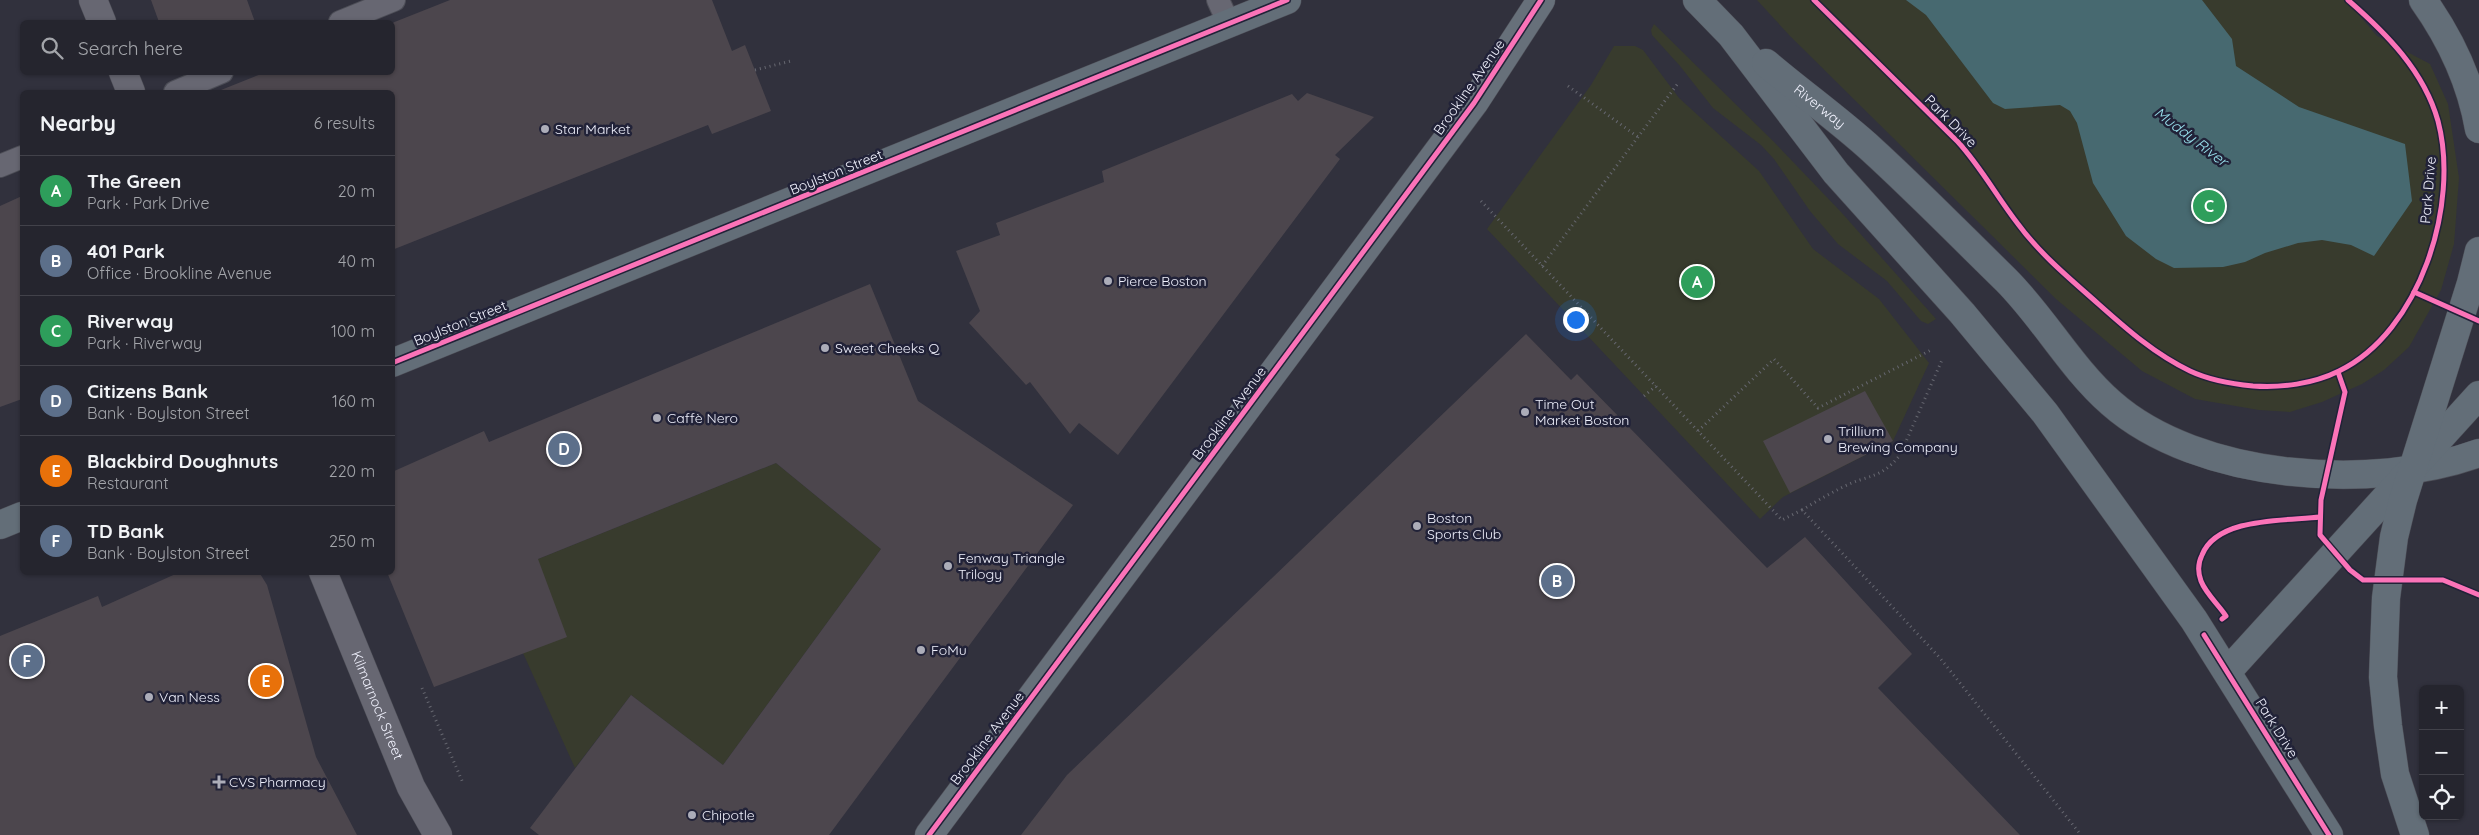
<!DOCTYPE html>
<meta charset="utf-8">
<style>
:root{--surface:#25252e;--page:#2d2d36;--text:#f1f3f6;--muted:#a3a5aa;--line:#42424a;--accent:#acadb9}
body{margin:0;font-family:Quicksand,sans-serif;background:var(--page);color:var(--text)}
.controls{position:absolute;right:15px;bottom:15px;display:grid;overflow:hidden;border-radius:8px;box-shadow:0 1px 4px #0004}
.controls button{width:45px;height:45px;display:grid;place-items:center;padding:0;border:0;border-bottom:1px solid var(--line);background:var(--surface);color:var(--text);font:25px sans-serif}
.you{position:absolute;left:1575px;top:319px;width:18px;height:18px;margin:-12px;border:4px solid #fff;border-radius:50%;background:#1a73e8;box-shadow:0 0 0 8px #1a73e833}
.badge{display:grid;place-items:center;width:32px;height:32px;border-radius:50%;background:var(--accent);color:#fff;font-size:16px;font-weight:700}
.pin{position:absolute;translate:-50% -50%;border:2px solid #fff;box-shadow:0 1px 5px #0006}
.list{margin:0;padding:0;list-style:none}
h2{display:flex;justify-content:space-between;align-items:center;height:65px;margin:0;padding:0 20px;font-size:21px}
h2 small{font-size:16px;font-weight:400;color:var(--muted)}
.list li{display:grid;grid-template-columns:32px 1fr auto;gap:15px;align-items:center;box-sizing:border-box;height:70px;padding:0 20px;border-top:1px solid var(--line)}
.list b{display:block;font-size:19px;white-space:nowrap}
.list p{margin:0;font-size:16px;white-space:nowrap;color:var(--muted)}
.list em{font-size:16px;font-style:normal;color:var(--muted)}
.icon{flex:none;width:28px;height:28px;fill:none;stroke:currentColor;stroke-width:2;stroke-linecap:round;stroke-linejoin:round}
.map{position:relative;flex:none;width:2479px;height:835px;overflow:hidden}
.search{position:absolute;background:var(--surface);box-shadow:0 1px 4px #0004;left:20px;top:20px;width:375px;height:55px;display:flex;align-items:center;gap:12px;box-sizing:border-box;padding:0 18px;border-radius:8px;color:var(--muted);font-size:19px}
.panel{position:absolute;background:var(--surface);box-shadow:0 1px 4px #0004;left:20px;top:90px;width:375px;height:485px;border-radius:8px}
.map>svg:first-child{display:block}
.green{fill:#383b2d}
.water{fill:#476970}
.building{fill:#4c464d}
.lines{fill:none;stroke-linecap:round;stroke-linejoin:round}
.service-casing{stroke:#4d4e57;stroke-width:24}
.minor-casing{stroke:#4d4e57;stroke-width:29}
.primary-casing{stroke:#4d4e57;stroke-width:29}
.trunk-casing{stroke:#4d4e57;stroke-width:29}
.path{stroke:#676871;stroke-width:3;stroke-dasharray:1 4;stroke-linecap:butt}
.service{stroke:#676772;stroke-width:22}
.minor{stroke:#676772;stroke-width:28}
.primary{stroke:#67707a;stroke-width:28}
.trunk{stroke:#636e78;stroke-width:28}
.cycleway-casing{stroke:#212238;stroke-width:8}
.cycleway{stroke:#fb73b8;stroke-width:5}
.poi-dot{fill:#acadb9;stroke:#212238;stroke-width:2}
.labels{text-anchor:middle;stroke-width:5;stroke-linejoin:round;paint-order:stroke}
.street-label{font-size:14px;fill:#eff0fc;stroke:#212238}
.poi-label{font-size:14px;fill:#eff0fc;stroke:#212238;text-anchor:start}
.water-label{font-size:15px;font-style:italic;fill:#99e2ee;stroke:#212238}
</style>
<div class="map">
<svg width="2479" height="835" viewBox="0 0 2479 835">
<rect width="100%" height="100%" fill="#31313d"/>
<g class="green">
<path d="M1757,0H2346L2377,36L2430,64L2448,104L2459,178L2454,244L2441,290L2409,347L2384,370L2362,384L2322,402L2290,412L2259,410L2195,399L2142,371L2056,299L1790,36Z"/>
<path d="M1654,24L1773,141L1841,212L1936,319L1928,324L1921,321L1887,281L1838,244L1810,211L1774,159L1761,145L1713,108L1680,66L1652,35L1651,30Z"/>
<path d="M1614,46H1635L1643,50L1679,98L1759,171L1813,249L1879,299L1929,363L1893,441L1783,497L1760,519L1487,229L1591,85Z"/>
<path d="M776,463L881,549L723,765L631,695L575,768L523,653L538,559Z"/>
</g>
<path class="water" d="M1906,0H2202L2232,39L2236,66L2299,107L2405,144L2412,201L2374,256L2351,245L2322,240L2298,243L2265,253L2245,262L2223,267L2174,268L2156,259L2126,236L2093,183L2077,123L2070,111L2060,105L2005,109L1993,103L1926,15Z"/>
<g class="building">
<path d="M151,0H247L255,22H159Z"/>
<path d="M450,0H712L732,51L745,45L771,111L712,134L708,125L392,250V92H216L266,72H392V23Z"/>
<path d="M1307,93L1374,117L1335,155L1340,159L1118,455L1079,423L1070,434L1030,382L1026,385L969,323L980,311L956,251L1000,235L996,223L1104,182L1102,171L1292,94L1298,101Z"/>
<path d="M22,196V399L0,407V206Z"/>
<path d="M870,284L918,401L1073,505L829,835H539L530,828L631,695L723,765L881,549L776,463L538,559L567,637L434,687L387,572H392V472L484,431L489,442Z"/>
<path d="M1526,334L1571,380L1577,374L1767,568L1805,537L1912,654L1878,688L2020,835H1021L1067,775Z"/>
<path d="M1865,391L1893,441L1790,493L1763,441Z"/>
<path d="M180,572H259L267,585L316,757L357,835H0V636L98,596L102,607Z"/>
</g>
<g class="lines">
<defs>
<g id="service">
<path d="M1218,0L1229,24"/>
<path d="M340,22L394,0"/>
<path d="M175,92L222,72"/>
<path d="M0,166L22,157"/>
</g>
<g id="minor">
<path d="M93,0L102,22"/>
<path d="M123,72L131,92"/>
<path id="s1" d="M323,572L411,787L438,835"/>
</g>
<path id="primary" d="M929,835L1474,103L1541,0"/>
<g id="trunk">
<path d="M1697,0L1731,35L1836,173L1962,313L2045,413L2194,620L2329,835"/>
<path d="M2423,0C2450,38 2471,83 2479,129"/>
<path id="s2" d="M1766,63C1800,92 1838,119 1871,149C1917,191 1961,236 2006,280C2044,318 2071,368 2111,403C2198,480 2373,492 2479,453"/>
<path d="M392,363L1287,0"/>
<path d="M0,525L22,516"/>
<path d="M2228,671L2479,395"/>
<path d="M2415,835L2395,774L2388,726L2383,677L2386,598L2394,537L2403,500L2471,283L2479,251"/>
</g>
</defs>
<use href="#service" class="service-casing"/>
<use href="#minor" class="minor-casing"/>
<use href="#primary" class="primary-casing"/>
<use href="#trunk" class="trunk-casing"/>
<g class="path">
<path d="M755,70L791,61"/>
<path d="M1568,86L1638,137"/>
<path d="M1481,201L1782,520L1802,510L1940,658L2081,835"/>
<path d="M1542,266L1679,82"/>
<path d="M1644,396L1656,386"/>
<path d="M1698,431L1774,359L1818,408L1933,349"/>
<path d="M1802,510C1815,502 1829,494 1843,487C1868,474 1880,480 1900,455L1942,360"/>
<path d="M422,688L463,783"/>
</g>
<use href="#service" class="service"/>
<use href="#minor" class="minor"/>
<use href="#primary" class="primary"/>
<use href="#trunk" class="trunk"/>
<defs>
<g id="cycleway">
<path d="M1814,0L1958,142C1981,167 1997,197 2018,224C2037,250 2062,272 2086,293C2119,322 2150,352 2190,371C2209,380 2232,384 2253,386C2281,388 2313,384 2339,371C2420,332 2460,204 2438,121C2424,71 2386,33 2348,0"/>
<path d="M2414,292L2479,321"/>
<path d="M392,363L1287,0"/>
<path d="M2338,372L2345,392L2321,500L2320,535L2350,570L2363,580H2443L2479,595"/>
<path d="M2222,619L2226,616C2219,605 2206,594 2201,581C2198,573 2198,563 2202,555C2217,517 2285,521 2320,517"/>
<path d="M2204,635L2329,835"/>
<path d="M929,835L1474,103L1541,0"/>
</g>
</defs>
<use href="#cycleway" class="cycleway-casing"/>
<use href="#cycleway" class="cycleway"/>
</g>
<g class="poi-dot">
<circle cx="545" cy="129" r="5"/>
<circle cx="1108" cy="281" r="5"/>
<circle cx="825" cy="348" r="5"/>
<circle cx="1525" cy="412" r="5"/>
<circle cx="657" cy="418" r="5"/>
<circle cx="1828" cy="439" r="5"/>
<circle cx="1417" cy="526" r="5"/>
<circle cx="948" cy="566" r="5"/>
<circle cx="921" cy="650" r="5"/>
<circle cx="149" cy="697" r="5"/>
<path d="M216.5 774.5h5v5h5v5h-5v5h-5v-5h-5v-5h5z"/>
<circle cx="692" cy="815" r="5"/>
</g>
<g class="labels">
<g class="street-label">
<text transform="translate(1469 87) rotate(-55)" y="5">Brookline Avenue</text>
<text dy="5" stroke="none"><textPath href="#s2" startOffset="69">Riverway</textPath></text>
<text transform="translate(1951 121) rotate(45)" y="5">Park Drive</text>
<text transform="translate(836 172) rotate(-22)" y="5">Boylston Street</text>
<text transform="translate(2428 190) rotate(-85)" y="5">Park Drive</text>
<text transform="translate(460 323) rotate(-22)" y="5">Boylston Street</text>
<text transform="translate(1229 413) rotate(-53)" y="5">Brookline Avenue</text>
<text dy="5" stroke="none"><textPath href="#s1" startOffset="144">Kilmarnock Street</textPath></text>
<text transform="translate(2277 728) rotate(58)" y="5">Park Drive</text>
<text transform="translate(987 738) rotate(-53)" y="5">Brookline Avenue</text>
</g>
<g class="poi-label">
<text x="555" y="134">Star Market</text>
<text x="1118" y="286">Pierce Boston</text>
<text x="835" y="353">Sweet Cheeks Q</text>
<text x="1535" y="409">Time Out<tspan x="1535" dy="16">Market Boston</tspan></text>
<text x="667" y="423">Caffè Nero</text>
<text x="1838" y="436">Trillium<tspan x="1838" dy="16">Brewing Company</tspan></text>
<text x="1427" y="523">Boston<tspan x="1427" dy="16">Sports Club</tspan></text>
<text x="958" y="563">Fenway Triangle<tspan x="958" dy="16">Trilogy</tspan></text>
<text x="931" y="655">FoMu</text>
<text x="159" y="702">Van Ness</text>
<text x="229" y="787">CVS Pharmacy</text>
<text x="702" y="820">Chipotle</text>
</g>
<g class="water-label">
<text transform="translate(2191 137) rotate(37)" y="5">Muddy River</text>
</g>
</g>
</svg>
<div class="controls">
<button>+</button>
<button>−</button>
<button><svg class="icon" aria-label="locate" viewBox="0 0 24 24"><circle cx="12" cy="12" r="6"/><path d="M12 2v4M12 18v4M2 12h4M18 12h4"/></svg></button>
</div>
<div class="you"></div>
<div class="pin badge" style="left:1697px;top:282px;background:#2e9e5b">A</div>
<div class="pin badge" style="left:1557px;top:581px;background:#5c6f8a">B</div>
<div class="pin badge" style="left:2209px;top:206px;background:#2e9e5b">C</div>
<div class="pin badge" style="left:564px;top:449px;background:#5c6f8a">D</div>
<div class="pin badge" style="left:266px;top:681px;background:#e8710a">E</div>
<div class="pin badge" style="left:27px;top:661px;background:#5c6f8a">F</div>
<div class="search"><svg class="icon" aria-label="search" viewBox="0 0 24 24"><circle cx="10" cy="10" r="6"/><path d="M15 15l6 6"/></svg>Search here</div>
<section class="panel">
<h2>Nearby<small>6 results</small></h2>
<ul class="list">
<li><span class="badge" style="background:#2e9e5b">A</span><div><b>The Green</b><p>Park · Park Drive</p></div><em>20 m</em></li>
<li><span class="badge" style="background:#5c6f8a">B</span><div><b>401 Park</b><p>Office · Brookline Avenue</p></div><em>40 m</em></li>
<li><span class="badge" style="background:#2e9e5b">C</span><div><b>Riverway</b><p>Park · Riverway</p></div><em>100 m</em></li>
<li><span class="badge" style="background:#5c6f8a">D</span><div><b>Citizens Bank</b><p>Bank · Boylston Street</p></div><em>160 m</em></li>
<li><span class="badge" style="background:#e8710a">E</span><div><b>Blackbird Doughnuts</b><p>Restaurant</p></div><em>220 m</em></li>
<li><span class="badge" style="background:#5c6f8a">F</span><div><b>TD Bank</b><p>Bank · Boylston Street</p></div><em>250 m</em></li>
</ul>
</section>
</div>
